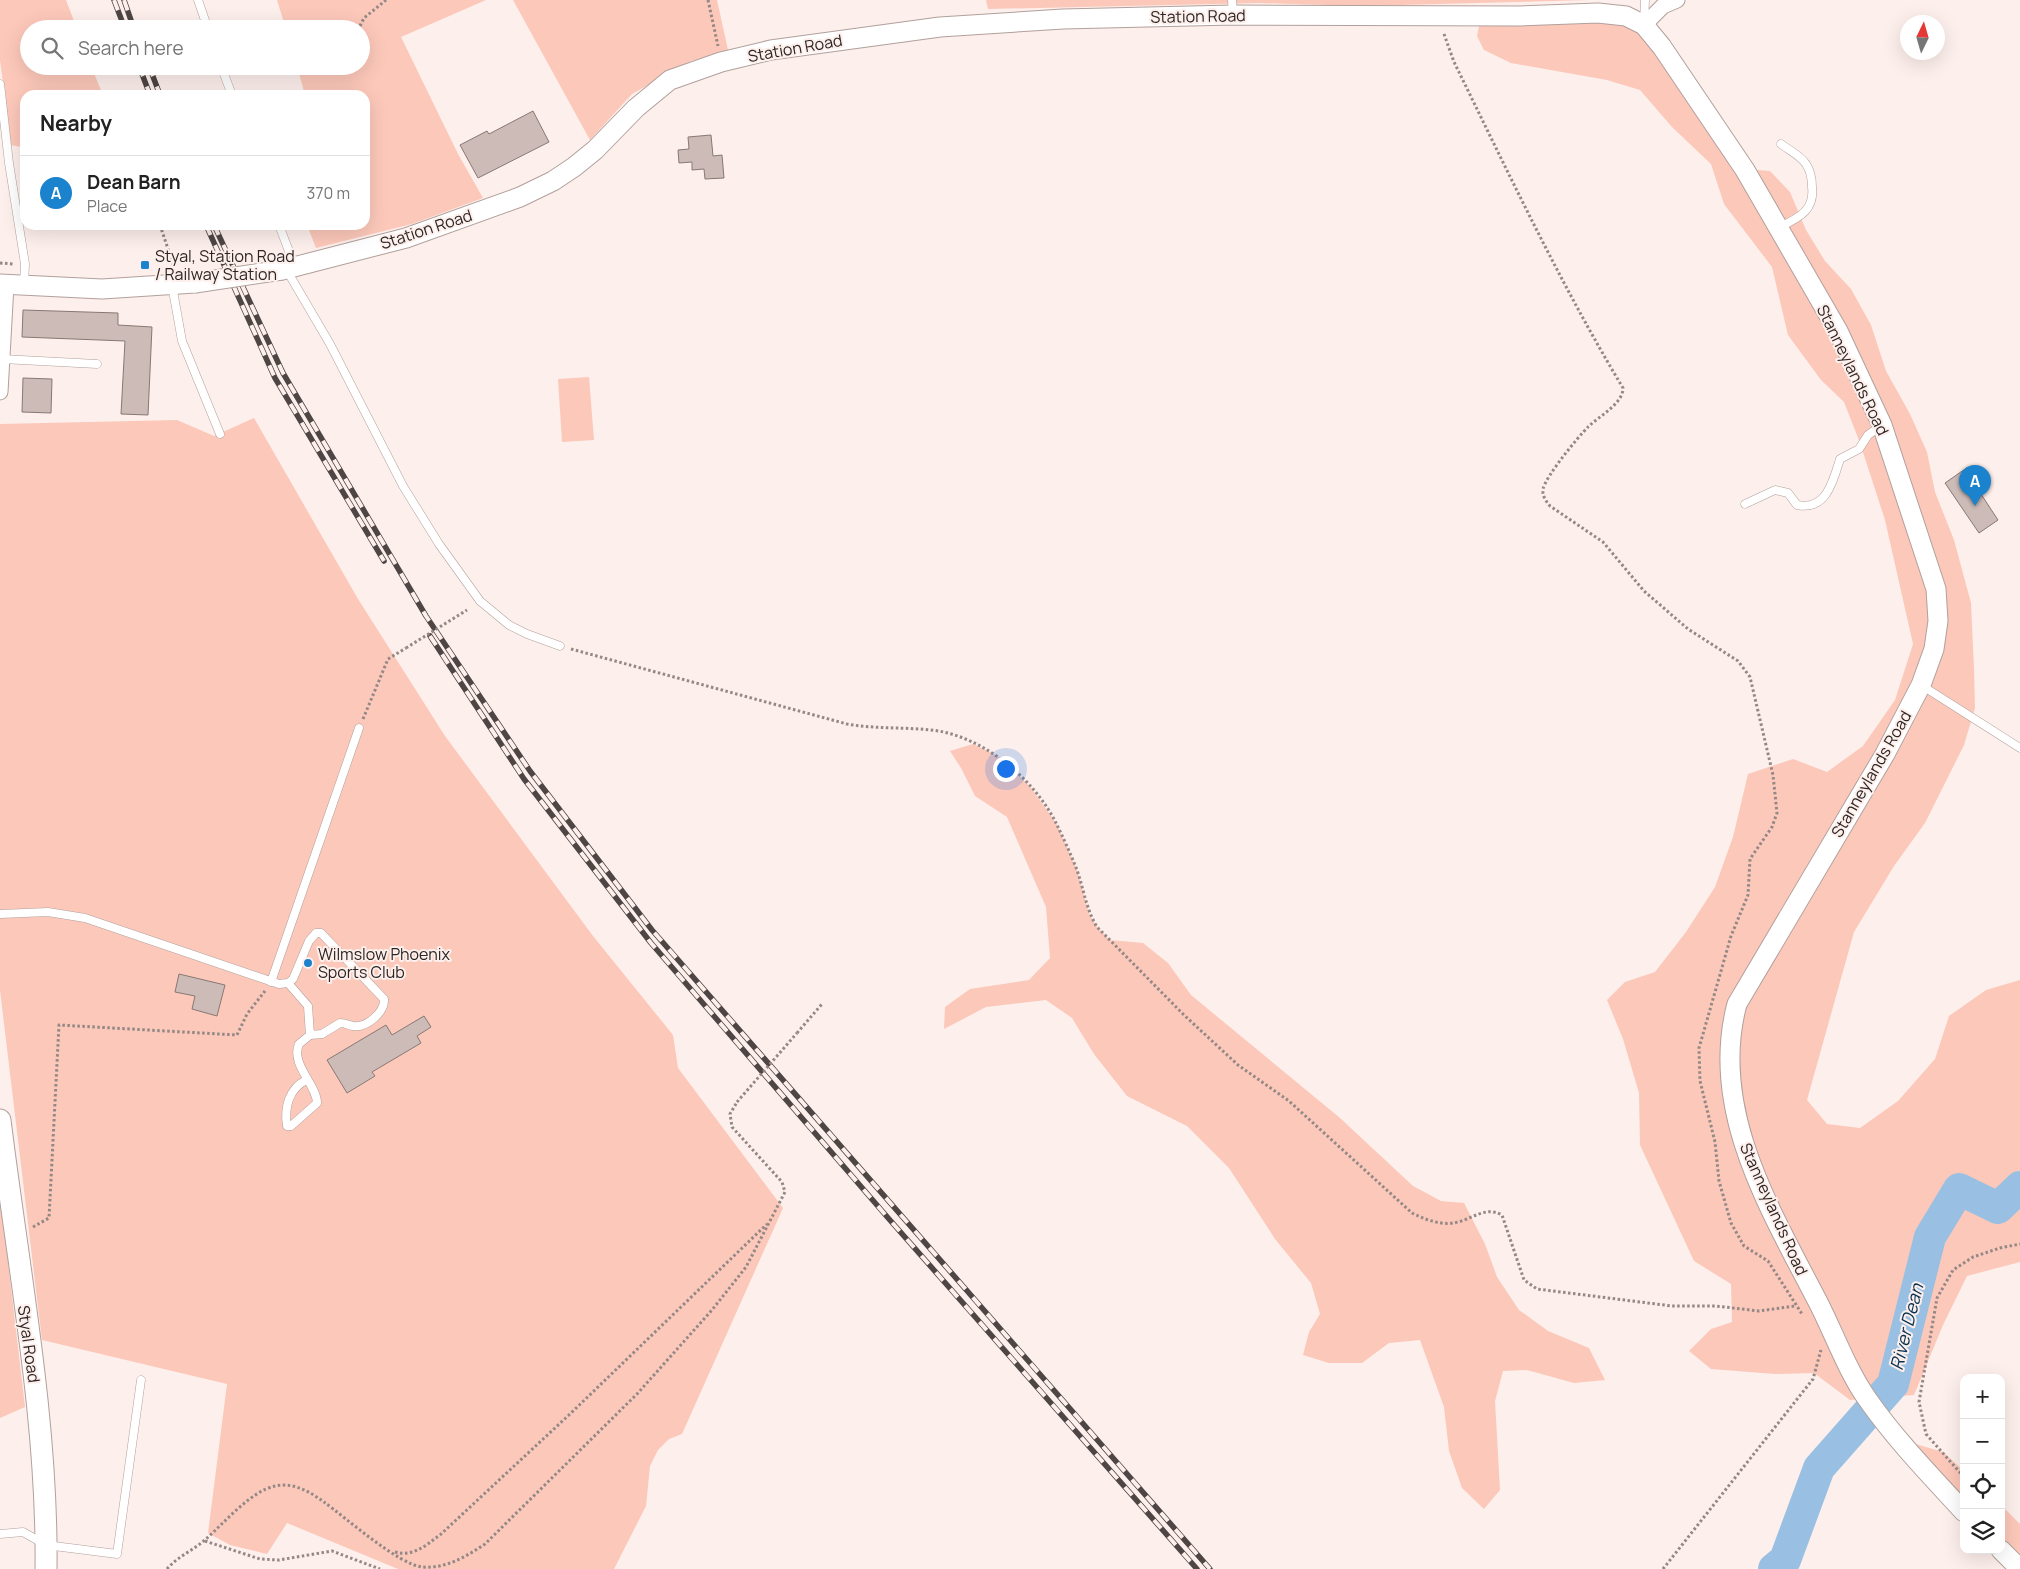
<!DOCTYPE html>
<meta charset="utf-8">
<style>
:root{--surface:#fff;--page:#f6f6f6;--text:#222;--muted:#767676;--line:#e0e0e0;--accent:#1b82cd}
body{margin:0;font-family:Manrope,sans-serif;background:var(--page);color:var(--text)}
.controls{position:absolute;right:15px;bottom:15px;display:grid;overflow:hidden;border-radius:10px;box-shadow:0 5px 20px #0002}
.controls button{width:45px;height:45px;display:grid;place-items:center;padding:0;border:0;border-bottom:1px solid var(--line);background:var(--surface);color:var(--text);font:25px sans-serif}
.compass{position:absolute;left:1900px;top:15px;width:45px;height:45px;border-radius:50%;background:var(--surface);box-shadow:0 5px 20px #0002;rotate:5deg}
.you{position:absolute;left:1005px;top:768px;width:18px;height:18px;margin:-12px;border:4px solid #fff;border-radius:50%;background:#1a73e8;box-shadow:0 0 0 8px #1a73e833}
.badge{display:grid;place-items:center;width:32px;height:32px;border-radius:50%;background:var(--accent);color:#fff;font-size:16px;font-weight:700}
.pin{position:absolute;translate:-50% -41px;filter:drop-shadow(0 1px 2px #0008)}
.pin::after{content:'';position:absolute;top:26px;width:18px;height:15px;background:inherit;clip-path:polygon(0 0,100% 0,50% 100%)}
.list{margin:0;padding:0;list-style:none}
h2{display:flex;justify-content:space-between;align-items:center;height:65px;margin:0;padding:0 20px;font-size:21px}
h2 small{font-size:16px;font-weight:400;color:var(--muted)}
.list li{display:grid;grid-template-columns:32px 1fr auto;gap:15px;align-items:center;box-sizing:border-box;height:75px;padding:0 20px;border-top:1px solid var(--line)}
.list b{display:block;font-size:19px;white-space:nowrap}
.list p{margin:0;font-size:16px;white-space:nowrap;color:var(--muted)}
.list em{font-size:16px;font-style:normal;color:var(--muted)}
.icon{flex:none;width:28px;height:28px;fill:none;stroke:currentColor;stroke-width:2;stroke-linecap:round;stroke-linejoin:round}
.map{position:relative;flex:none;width:2020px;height:1569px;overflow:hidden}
.search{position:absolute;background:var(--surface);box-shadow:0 5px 20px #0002;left:20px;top:20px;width:350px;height:55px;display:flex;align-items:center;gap:12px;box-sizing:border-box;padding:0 18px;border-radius:28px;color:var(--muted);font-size:19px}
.panel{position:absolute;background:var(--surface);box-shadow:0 5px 20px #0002;left:20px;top:90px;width:350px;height:140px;border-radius:15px}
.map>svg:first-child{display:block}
.green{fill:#fcc8ba}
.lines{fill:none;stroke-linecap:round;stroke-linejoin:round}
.river{stroke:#99c0e3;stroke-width:32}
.building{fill:#ccbbb7;stroke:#887874}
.service-casing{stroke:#b1a09c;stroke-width:9}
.minor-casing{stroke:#b1a09c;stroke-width:17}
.tertiary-casing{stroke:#b1a09c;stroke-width:21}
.secondary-casing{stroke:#b1a09c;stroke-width:23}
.path{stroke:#938886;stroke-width:3;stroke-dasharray:2.5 2.5;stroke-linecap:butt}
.service{stroke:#fff;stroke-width:8}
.minor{stroke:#fff;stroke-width:15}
.tertiary{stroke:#fff;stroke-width:19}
.secondary{stroke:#fff;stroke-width:21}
.rail-casing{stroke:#4e4645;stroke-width:5.5}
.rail{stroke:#fdefeb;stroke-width:4;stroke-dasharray:11;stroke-linecap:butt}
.tertiary-bridge-casing{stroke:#b1a09c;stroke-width:21;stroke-linecap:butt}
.path-bridge{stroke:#938886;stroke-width:3;stroke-dasharray:2.5 2.5;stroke-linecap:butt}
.tertiary-bridge{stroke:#fff;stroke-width:19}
.poi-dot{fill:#1b82cd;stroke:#fdefeb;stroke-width:2}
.labels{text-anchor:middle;stroke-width:4;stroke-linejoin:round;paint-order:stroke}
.street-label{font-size:16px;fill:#2c2524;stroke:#fdefeb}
.poi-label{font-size:16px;fill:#2c2524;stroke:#fdefeb;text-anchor:start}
.water-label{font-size:18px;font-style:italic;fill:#043153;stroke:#fdefeb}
</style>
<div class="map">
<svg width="2020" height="1569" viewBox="0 0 2020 1569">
<rect width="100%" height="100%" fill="#fdefeb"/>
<g class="green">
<path d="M0,0H66L77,29H29V66H91L103,95H25V148L11,145L0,60Z"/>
<path d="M277,0H486L401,37L458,154L483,198L412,224L316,248L307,225H365V95H305L297,66H361V29H286Z"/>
<path d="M513,0H717L728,50L691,61L632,94L590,140Z"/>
<path d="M986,0H1589L1361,6L1259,3L988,9Z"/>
<path d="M1481,16H1626L1745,169L1770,171L1790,192L1806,230L1825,261L1851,289L1871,325L1886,371L1910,414L1927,452L1935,492L1954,540L1971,603L1974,669L1975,708L1964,745L1925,823L1894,866L1854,932L1807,1100L1827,1124L1860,1128L1898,1101L1935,1059L1949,1016L1986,990L2020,980V1262L1967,1276L1943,1325L1914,1395L1850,1400L1814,1373L1775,1374L1711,1369L1689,1351L1711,1329L1732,1322L1731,1284L1694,1261L1640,1145L1639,1093L1623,1039L1607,1000L1625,982L1655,972L1686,932L1715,887L1733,837L1748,774L1793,759L1827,772L1863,746L1895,700L1913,644L1885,520L1860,443L1844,402L1821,380L1788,335L1772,267L1724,204L1711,164L1672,127L1640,90L1607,80L1511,63L1484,50L1477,36Z"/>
<path d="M589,377L594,440L562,442L558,379Z"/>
<path d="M254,418L358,599L445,736L593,936L673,1035L678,1068L783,1208L682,1434L669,1439L658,1450L650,1466L646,1506L614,1569H398L287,1523L267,1554L230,1545L208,1533L227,1384L42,1340L0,990V424L177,420L214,436Z"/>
<path d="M973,744L998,756L1009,764L1031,788L1056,823L1077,870L1089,914L1097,927L1110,940L1143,943L1168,963L1191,995L1340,1118L1413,1186L1441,1201L1464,1203L1485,1244L1497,1277L1519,1310L1548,1331L1589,1348L1605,1380L1574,1383L1527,1370L1503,1371L1495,1401L1500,1490L1484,1509L1462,1488L1449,1451L1444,1407L1420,1340L1389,1343L1362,1363H1329L1303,1355L1309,1332L1320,1314L1311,1283L1275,1239L1229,1168L1187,1126L1127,1096L1094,1054L1072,1018L1046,1000L986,1007L944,1029L945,1007L970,989L1029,980L1050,958L1046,907L1007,817L975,796L961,768L950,751Z"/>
<path d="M0,1194L25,1407L0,1418Z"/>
<path d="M1912,1443L1943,1452L1964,1471V1501Z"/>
<path d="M2001,1505L2020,1524V1564L2001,1543Z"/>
</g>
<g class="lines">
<path class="river" d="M1774,1569L1785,1560L1819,1468L1893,1384L1930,1237L1959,1189L1998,1208L2020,1187"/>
</g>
<g class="building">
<path d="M533,111L549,142L478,178L460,145L487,131L489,134Z"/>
<path d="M711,135L713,156L722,155L724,178L705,179L704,169L692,170V162L679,163L678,150L689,149L688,137Z"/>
<path d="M23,310L118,313V325L152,327L148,415L121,414L125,341L22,337Z"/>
<path d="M23,378L52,379L51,413L22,412Z"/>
<path d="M1968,467L1983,489L1979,491L1998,520L1979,533L1945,483Z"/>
<path d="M179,974L225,985L217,1016L192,1009L195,996L175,992Z"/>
<path d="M424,1016L431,1027L417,1036L421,1043L372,1072L375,1076L347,1093L327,1060L386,1025L392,1035Z"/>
</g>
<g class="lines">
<defs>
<g id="service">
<path d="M198,0L208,29"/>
<path d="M1232,0L1233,15"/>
<path d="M1644,23L1645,0"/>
<path d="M221,66L232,95"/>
<path d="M0,84L9,163L25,264L24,284"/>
<path d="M279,225L295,267"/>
<path d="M1778,228C1798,218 1815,211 1812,187C1812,179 1810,170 1806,164C1801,156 1789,150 1781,144"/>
<path d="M286,269L330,344L403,486L439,544L480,601L509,625L527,634L560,646"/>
<path d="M172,285L182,341L220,434"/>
<path d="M2,359L97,364"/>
<path d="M1745,504L1775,490L1788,493L1797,505C1826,511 1833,482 1840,459L1859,449L1868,435L1882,425"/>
<path d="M1921,685L2020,748"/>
<path d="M0,914L48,912L85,918L279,984L288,983L293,979L309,941L316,933H321L384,999C385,1012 367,1028 353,1026C348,1025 345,1023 340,1023L322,1034L310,1035L308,1006L288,983"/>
<path d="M271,982L359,728"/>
<path d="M306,1080C289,1089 284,1107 287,1126H291L317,1103C317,1085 290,1064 299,1044L310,1035"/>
<path d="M0,1534L23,1532L46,1545L117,1554L141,1380"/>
</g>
<g id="minor">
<path d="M1644,25L1663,6L1677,0"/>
<path d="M0,392L6,285"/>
</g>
<g id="tertiary">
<path d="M282,270L406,238L520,197L553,181L574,167L595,150L636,108L670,80L721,62L771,50L940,27L1063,19L1233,15L1520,16L1598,13L1626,16L1644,25L1662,47L1745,170L1838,331L1882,425L1936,589L1938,621L1934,649L1921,685L1885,754L1737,1004C1708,1112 1773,1214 1820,1306C1835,1336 1848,1372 1868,1400C1896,1440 1931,1476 1964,1512"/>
<path d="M0,284L102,289L195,283"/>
<path d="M2001,1550L2020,1569"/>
</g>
<path id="secondary" d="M0,1120C18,1267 48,1421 46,1569"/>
</defs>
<use href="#service" class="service-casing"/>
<use href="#minor" class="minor-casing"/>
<use href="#tertiary" class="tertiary-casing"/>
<use href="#secondary" class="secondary-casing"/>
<g class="path">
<path d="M708,0L718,46"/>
<path d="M360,26L364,18L386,0"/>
<path d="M1444,34L1454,62C1508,172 1560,283 1623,388C1623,404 1599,416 1588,427C1578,437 1546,476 1543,489C1542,496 1546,501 1550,506L1603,542L1644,591L1688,629L1738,661L1750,677L1773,775L1777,813L1772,827L1750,859L1748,895L1731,936L1699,1048L1700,1081L1715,1142L1719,1181L1731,1223L1744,1246L1768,1261L1802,1314"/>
<path d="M160,225L174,267"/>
<path d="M0,263L14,264"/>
<path d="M571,649L847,724C875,729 903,727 931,730C982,735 1035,779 1057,825C1064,839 1071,855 1077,870C1084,890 1086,909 1097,927L1184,1015L1238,1065L1289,1101L1412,1213C1424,1219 1439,1225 1453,1223C1470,1221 1485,1205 1502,1215L1524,1280L1537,1289L1672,1306H1716L1759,1311L1795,1306"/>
<path d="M363,719L388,659L406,648"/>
<path d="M797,1033L822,1004"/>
<path d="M33,1227L49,1218L59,1025L237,1035L247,1014L265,991"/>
<path d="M1964,1477L1926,1434L1919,1402L1937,1298L1953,1270L1973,1257L2000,1248L2020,1244"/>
<path d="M205,1541L260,1559L279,1560L332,1551L380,1569"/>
<path d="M395,1552C414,1557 426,1545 440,1535L570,1414L767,1224"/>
<path d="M167,1569C178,1556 194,1550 206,1539C224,1523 251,1491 275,1486C294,1482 310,1492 324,1502C346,1518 398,1564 422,1567C446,1569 467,1556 485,1544L637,1394L712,1310L746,1267L785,1192L782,1182L732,1127L730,1114L737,1102"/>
<path d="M1663,1569L1813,1379L1821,1350"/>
</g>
<use href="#service" class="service"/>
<use href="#minor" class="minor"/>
<use href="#tertiary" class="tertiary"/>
<use href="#secondary" class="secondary"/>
<defs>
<g id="rail">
<path d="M114,0L125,29"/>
<path d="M124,0L134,29"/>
<path d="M139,66L150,95"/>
<path d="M149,66L160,95"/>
<path d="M206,225L275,378L384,561"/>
<path d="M214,225L283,373L426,616L530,771L652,930L1210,1569"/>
<path d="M430,636L524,779L651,943L889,1219L1197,1569"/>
</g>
</defs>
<use href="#rail" class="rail-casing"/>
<use href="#rail" class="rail"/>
<defs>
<path id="tertiary-bridge" d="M195,283L282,270"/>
</defs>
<use href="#tertiary-bridge" class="tertiary-bridge-casing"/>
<g class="path-bridge">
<path d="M406,648L467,610"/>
<path d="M737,1102L797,1033"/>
</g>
<use href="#tertiary-bridge" class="tertiary-bridge"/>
</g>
<g class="poi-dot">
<rect x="140" y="260" width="10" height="10" rx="2.5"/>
<circle cx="308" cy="963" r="5"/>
</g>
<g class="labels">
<g class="street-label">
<text transform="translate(1198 16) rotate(-1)" y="6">Station Road</text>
<text transform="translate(795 48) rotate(-10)" y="6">Station Road</text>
<text transform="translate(426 229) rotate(-18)" y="6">Station Road</text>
<text transform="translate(1853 370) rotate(64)" y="6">Stanneylands Road</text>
<text transform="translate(1871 774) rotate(-60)" y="6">Stanneylands Road</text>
<text transform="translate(1774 1209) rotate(66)" y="6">Stanneylands Road</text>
<text transform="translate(29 1344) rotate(82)" y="6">Styal Road</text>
</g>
<g class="poi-label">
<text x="155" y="262">Styal, Station Road<tspan x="155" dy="18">/ Railway Station</tspan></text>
<text x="318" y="960">Wilmslow Phoenix<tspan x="318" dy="18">Sports Club</tspan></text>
</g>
<g class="water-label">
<text transform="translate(1907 1327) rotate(-76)" y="6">River Dean</text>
</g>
</g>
</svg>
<div class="controls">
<button>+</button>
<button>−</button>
<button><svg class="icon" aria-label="locate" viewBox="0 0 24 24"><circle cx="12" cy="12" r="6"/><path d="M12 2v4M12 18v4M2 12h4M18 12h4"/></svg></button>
<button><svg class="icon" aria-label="layers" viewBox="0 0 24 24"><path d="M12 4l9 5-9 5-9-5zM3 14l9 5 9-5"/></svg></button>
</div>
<svg class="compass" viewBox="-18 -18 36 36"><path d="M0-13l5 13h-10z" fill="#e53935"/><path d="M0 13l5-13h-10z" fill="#767676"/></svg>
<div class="you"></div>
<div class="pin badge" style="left:1975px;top:506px">A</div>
<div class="search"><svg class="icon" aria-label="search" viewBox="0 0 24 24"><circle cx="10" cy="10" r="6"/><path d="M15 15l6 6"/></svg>Search here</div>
<section class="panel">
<h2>Nearby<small></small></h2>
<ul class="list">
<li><span class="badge">A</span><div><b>Dean Barn</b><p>Place</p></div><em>370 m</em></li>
</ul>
</section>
</div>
